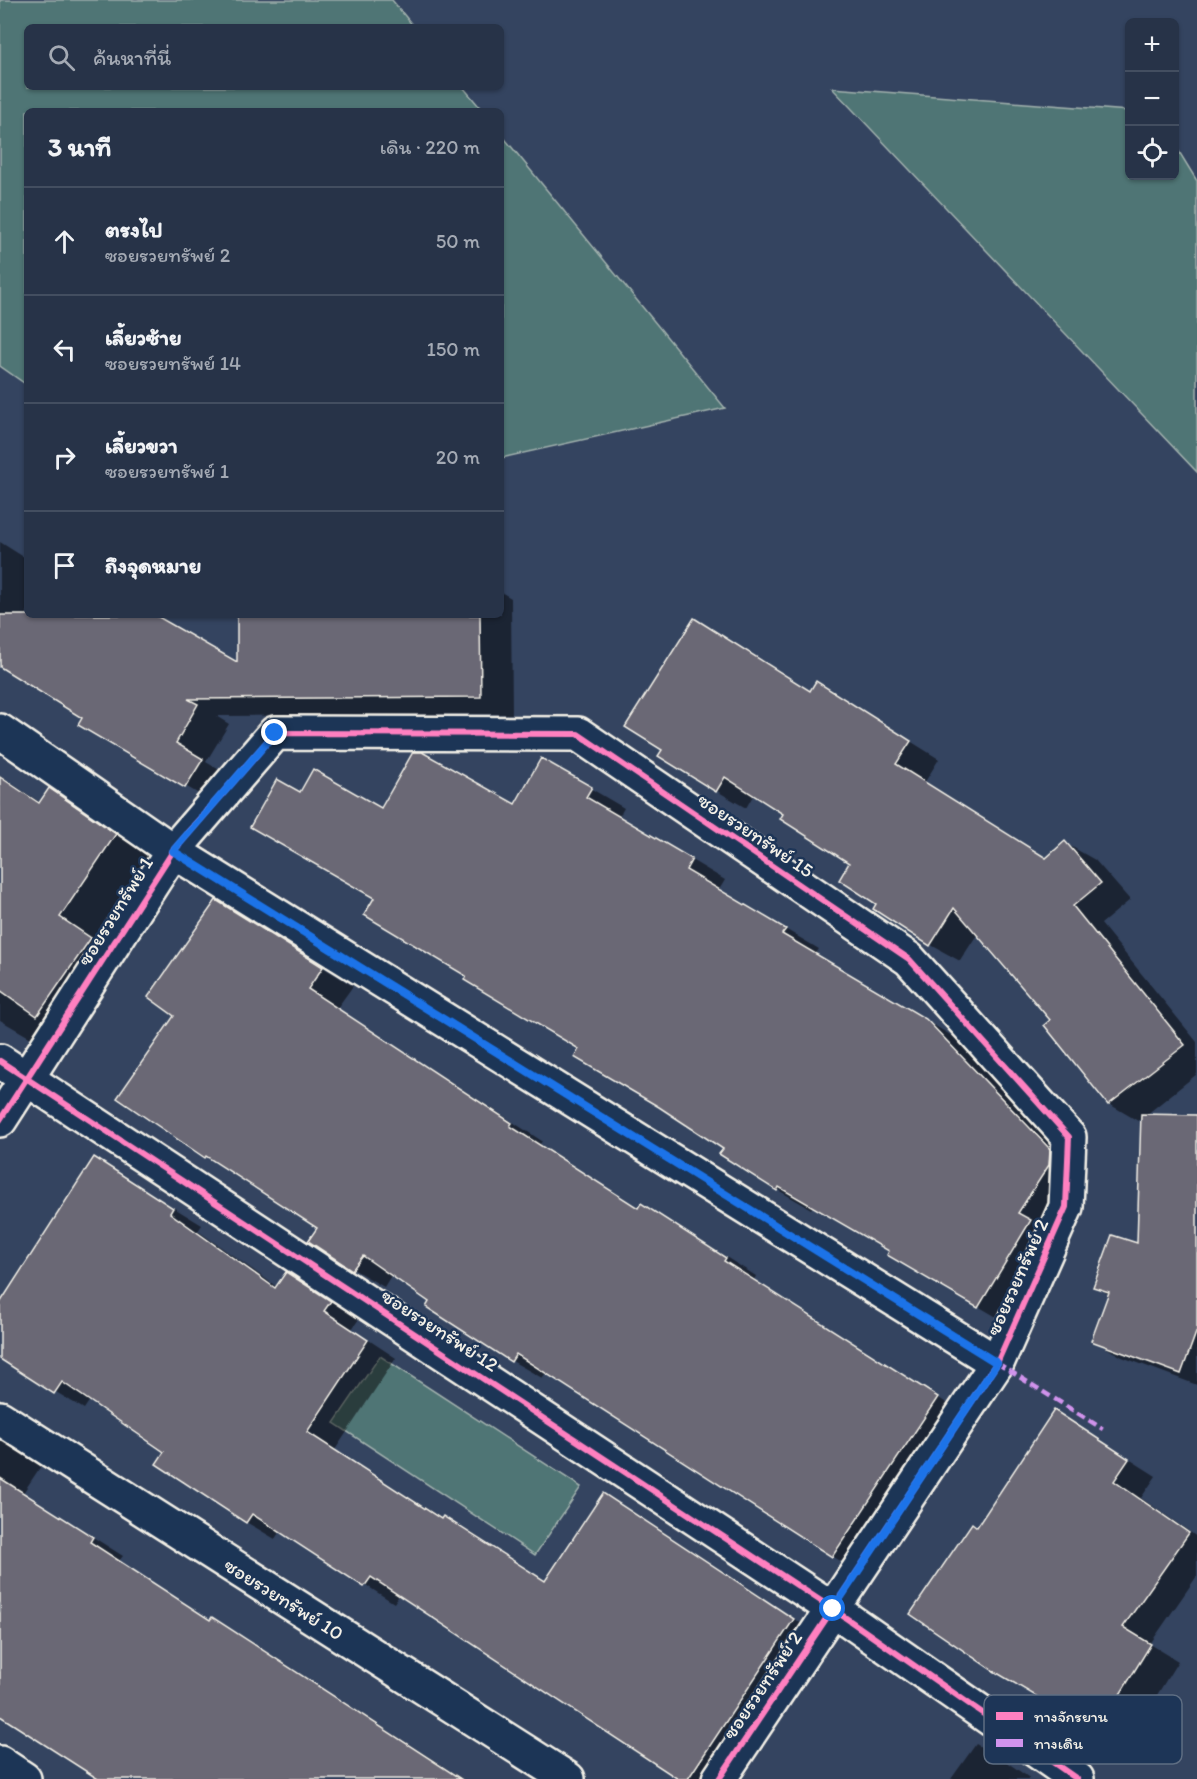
<!DOCTYPE html>
<html lang="th">
<meta charset="utf-8">
<style>
:root{--surface:#273348;--page:#333f52;--text:#f1f3f6;--muted:#a4aab4;--line:#434e60}
body{margin:0;font-family:Itim,"Playpen Sans Thai",sans-serif;background:var(--page);color:var(--text)}
.controls{position:absolute;right:18px;top:18px;display:grid;overflow:hidden;border-radius:9px;box-shadow:0 2px 4px #0004}
.controls button{width:54px;height:54px;display:grid;place-items:center;padding:0;border:0;border-bottom:2px solid var(--line);background:var(--surface);color:var(--text);font:30px sans-serif}
.stop{position:absolute;width:18px;height:18px;margin:-14px;border:4px solid #1a73e8;border-radius:50%;background:#fff}
.stop.end{background:#1a73e8;border-color:#fff;box-shadow:0 2px 6px #0008}
.list{margin:0;padding:0;list-style:none}
h2{display:flex;justify-content:space-between;align-items:center;height:78px;margin:0;padding:0 24px;font-size:26px}
h2 small{font-size:20px;font-weight:400;color:var(--muted)}
.list li{display:grid;grid-template-columns:39px 1fr auto;gap:18px;align-items:center;box-sizing:border-box;height:108px;padding:0 24px;border-top:2px solid var(--line)}
.list b{display:block;font-size:22px;white-space:nowrap}
.list p{margin:0;font-size:20px;white-space:nowrap;color:var(--muted)}
.list em{font-size:20px;font-style:normal;color:var(--muted)}
.icon{flex:none;width:33px;height:33px;fill:none;stroke:currentColor;stroke-width:2;stroke-linecap:round;stroke-linejoin:round}
.map{position:relative;flex:none;width:1197px;height:1779px;overflow:hidden}
.search{position:absolute;background:var(--surface);box-shadow:0 2px 4px #0004;left:24px;top:24px;width:480px;height:66px;display:flex;align-items:center;gap:15px;box-sizing:border-box;padding:0 21px;border-radius:9px;color:var(--muted);font-size:22px}
.panel{position:absolute;background:var(--surface);box-shadow:0 2px 4px #0004;left:24px;top:108px;width:480px;height:510px;border-radius:9px}
.map>svg:first-child{display:block}
.green{fill:#507475;stroke:#a2b2ae;stroke-width:1.5}
.shadow{fill:#0007}
.building{fill:#6a6774;stroke:#f4f1e8;stroke-width:1.5}
.lines{fill:none;stroke-linecap:round;stroke-linejoin:round}
.minor-casing{stroke:#f4f1e8;stroke-width:38}
.minor{stroke:#1d3557;stroke-width:33}
.quiet{stroke:#d193ec;stroke-width:4.5;stroke-dasharray:9 4.5;stroke-linecap:butt}
.cycleway-casing{stroke:#1d3557;stroke-width:10}
.cycleway{stroke:#ff80c0;stroke-width:6}
.route{stroke:#1a73e8;stroke-width:8}
.labels{text-anchor:middle;stroke-width:5;stroke-linejoin:round;paint-order:stroke}
.street-label{font-size:20px;fill:#f4f1e8;stroke:#1d3557}
.key{fill:#1d3557;stroke:#5e6d82;stroke-width:1.5}
.key-label{font-size:16px;fill:#f4f1e8}
</style>
<div class="map">
<svg width="1197" height="1779" viewBox="0 0 1197 1779">
<rect width="100%" height="100%" fill="#344460"/>
<filter id="ink" filterUnits="userSpaceOnUse"><feTurbulence type="fractalNoise" baseFrequency=".0167" numOctaves="2"/><feDisplacementMap in="SourceGraphic" scale="12" xChannelSelector="R" yChannelSelector="G"/><feConvolveMatrix kernelMatrix="1 2 1 2 8 2 1 2 1" color-interpolation-filters="sRGB"/></filter>
<g filter="url(#ink)">
<g class="green">
<path d="M0,0H392L414,27H27V87H463L483,111H27V385L0,366Z"/>
<path d="M832,88L1129,111L1130,176H1174L1175,145L1197,181V472Z"/>
<path d="M501,134L725,408L501,458Z"/>
<path d="M380,1356L581,1487L535,1555L334,1423Z"/>
</g>
<g class="shadow">
<path d="M0,542L27,559V615H152L239,665L238,615H501V592L511,598L512,714L216,716L229,724L206,762L233,778L218,805L80,725L84,717L0,665Z"/>
<path d="M695,620L811,692L817,683L939,759L925,782L1047,859L1065,843L1095,860L1130,900L1101,924L1197,1042V1074L1146,1115L1197,1117V1236L1142,1118L1138,1121L1109,1104L1046,1026L1052,1020L978,933L960,961L931,945L875,909L878,904L851,863L785,813L754,794L746,808L717,791L664,750Z"/>
<path d="M542,760L624,808L619,817L725,880L719,890L819,949L815,955L959,1040L1083,1169L1012,1326L889,1254L891,1251L814,1205L811,1209L778,1190L725,1149L660,1106L581,1048L468,976L376,898L300,794L382,810L515,806Z"/>
<path d="M0,776L41,803L49,790L84,810L149,855L93,938L124,959L72,1034L44,1018L31,1038L0,1020Z"/>
<path d="M247,920L353,986L337,1008L542,1141L540,1144L639,1209L672,1223L756,1276L754,1280L967,1416L863,1574L832,1556L547,1372L542,1378L512,1361L428,1307L431,1301L392,1274L384,1287L353,1269L310,1241L319,1227L206,1157L119,1097Z"/>
<path d="M94,1159L202,1225L198,1231L277,1287L287,1274L359,1319L352,1329L396,1358L335,1450L443,1519L444,1518L473,1534L546,1582L604,1495L633,1512L822,1637L728,1779H681L400,1594L394,1603L280,1531L275,1539L246,1522L166,1452L90,1400L84,1409L0,1358V1306Z"/>
<path d="M1197,1267V1385L1122,1357L1093,1340L1110,1295L1095,1286Z"/>
<path d="M1055,1412L1156,1476L1141,1498L1197,1537V1576L1150,1644L1178,1661L1125,1747L1097,1731Z"/>
<path d="M0,1439L41,1466L23,1493L123,1556L119,1561L211,1620L212,1619L242,1636L463,1779H101L0,1708Z"/>
<path d="M976,1744L1005,1761L1031,1779H951Z"/>
</g>
<g class="building">
<path d="M0,615H155L237,662V615H480L481,697L188,699L198,704L176,743L203,759L185,788L78,725L82,718L0,667Z"/>
<path d="M694,618L810,691L816,681L911,741L896,764L1046,858L1065,841L1101,883L1073,906L1185,1045L1108,1105L1044,1025L1050,1020L954,908L930,946L873,909L876,904L839,880L849,863L780,819L783,814L725,777L716,792L658,756L662,750L625,727Z"/>
<path d="M413,752H422L515,804L541,758L592,787L586,797L692,859L686,870L786,929L782,934L926,1019L1050,1149L1049,1165L1018,1213L1031,1220L978,1308L887,1255L889,1251L779,1187L777,1191L719,1154L723,1149L659,1107L574,1057L579,1049L464,980L466,976L364,915L374,898L250,827L277,779L300,792L313,769L381,808Z"/>
<path d="M0,777L39,803L49,788L116,834L60,917L91,938L37,1016L0,990Z"/>
<path d="M216,900L323,967L308,989L512,1123L510,1126L638,1208L641,1203L726,1258L724,1261L938,1397L832,1557L516,1354L511,1362L426,1307L429,1302L363,1256L352,1270L308,1241L317,1228L206,1156L205,1158L117,1098L174,1016L148,997Z"/>
<path d="M1141,1114L1197,1115V1330L1181,1374L1091,1341L1109,1292L1093,1287L1112,1235L1137,1243Z"/>
<path d="M94,1157L173,1208L170,1213L275,1288L286,1272L331,1301L324,1311L368,1340L307,1432L441,1519L443,1516L545,1581L603,1493L794,1619L688,1779H678L371,1577L364,1587L252,1514L246,1523L156,1464L164,1452L62,1382L54,1394L0,1359V1303Z"/>
<path d="M1054,1410L1129,1459L1114,1481L1189,1533L1123,1627L1151,1644L1097,1732L992,1670L910,1614L972,1523L977,1527Z"/>
<path d="M0,1478L93,1537L90,1542L210,1620L212,1617L461,1779H98L0,1716Z"/>
</g>
<g class="lines">
<defs>
<g id="minor">
<path d="M0,731L173,851L997,1363"/>
<path d="M0,1061L833,1609L1077,1779"/>
<path d="M0,1120L173,851L275,733L578,734L909,959L1069,1137L1066,1207L997,1363L719,1779"/>
<path d="M0,1418L568,1779"/>
<path d="M0,1763L24,1779"/>
</g>
</defs>
<use href="#minor" class="minor-casing"/>
<use href="#minor" class="minor"/>
<path class="quiet" d="M997,1363L1103,1429"/>
<defs>
<g id="cycleway">
<path d="M0,1061L833,1609L1077,1779"/>
<path d="M0,1120L173,851L275,733L578,734L909,959L1069,1137L1066,1207L997,1363L719,1779"/>
</g>
</defs>
<use href="#cycleway" class="cycleway-casing"/>
<use href="#cycleway" class="cycleway"/>
</g>
</g>
<g class="lines" filter="url(#ink)">
<path class="route" d="M275,733L173,851L997,1363L833,1609"/>
</g>
<g class="labels">
<g class="street-label">
<text transform="translate(756 835) rotate(34)" y="7">ซอยรวยทรัพย์ 15</text>
<text transform="translate(115 911) rotate(-58)" y="7">ซอยรวยทรัพย์ 1</text>
<text transform="translate(1017 1277) rotate(-66)" y="7">ซอยรวยทรัพย์ 2</text>
<text transform="translate(440 1330) rotate(33)" y="7">ซอยรวยทรัพย์ 12</text>
<text transform="translate(284 1599) rotate(32)" y="7">ซอยรวยทรัพย์ 10</text>
<text transform="translate(762 1685) rotate(-56)" y="7">ซอยรวยทรัพย์ 2</text>
</g>
</g>
<rect x="984" y="1695" width="198" height="69" rx="9" class="key"/>
<rect x="996" y="1712" width="27" height="8" fill="#ff80c0"/>
<rect x="996" y="1739" width="27" height="8" fill="#d193ec"/>
<g class="key-label">
<text x="1034" y="1722">ทางจักรยาน</text>
<text x="1034" y="1749">ทางเดิน</text>
</g>
</svg>
<div class="controls">
<button>+</button>
<button>−</button>
<button><svg class="icon" aria-label="locate" viewBox="0 0 24 24"><circle cx="12" cy="12" r="6"/><path d="M12 2v4M12 18v4M2 12h4M18 12h4"/></svg></button>
</div>
<div class="stop" style="left:833px;top:1609px"></div>
<div class="stop end" style="left:275px;top:733px"></div>
<div class="search"><svg class="icon" aria-label="search" viewBox="0 0 24 24"><circle cx="10" cy="10" r="6"/><path d="M15 15l6 6"/></svg>ค้นหาที่นี่</div>
<section class="panel">
<h2>3 นาที<small>เดิน · 220 m</small></h2>
<ul class="list">
<li><svg class="icon" aria-label="ahead" viewBox="0 0 24 24"><path d="M12 20V5M6 11l6-6 6 6"/></svg><div><b>ตรงไป</b><p>ซอยรวยทรัพย์ 2</p></div><em>50 m</em></li>
<li><svg class="icon" aria-label="left" viewBox="0 0 24 24"><path d="M17 20v-9H6M10 6l-5 5 5 5"/></svg><div><b>เลี้ยวซ้าย</b><p>ซอยรวยทรัพย์ 14</p></div><em>150 m</em></li>
<li><svg class="icon" aria-label="right" viewBox="0 0 24 24"><path d="M7 20v-9h11M14 6l5 5-5 5"/></svg><div><b>เลี้ยวขวา</b><p>ซอยรวยทรัพย์ 1</p></div><em>20 m</em></li>
<li><svg class="icon" aria-label="arrive" viewBox="0 0 24 24"><path d="M6 21V4h12l-3 4 3 4H6"/></svg><div><b>ถึงจุดหมาย</b></div></li>
</ul>
</section>
</div>
